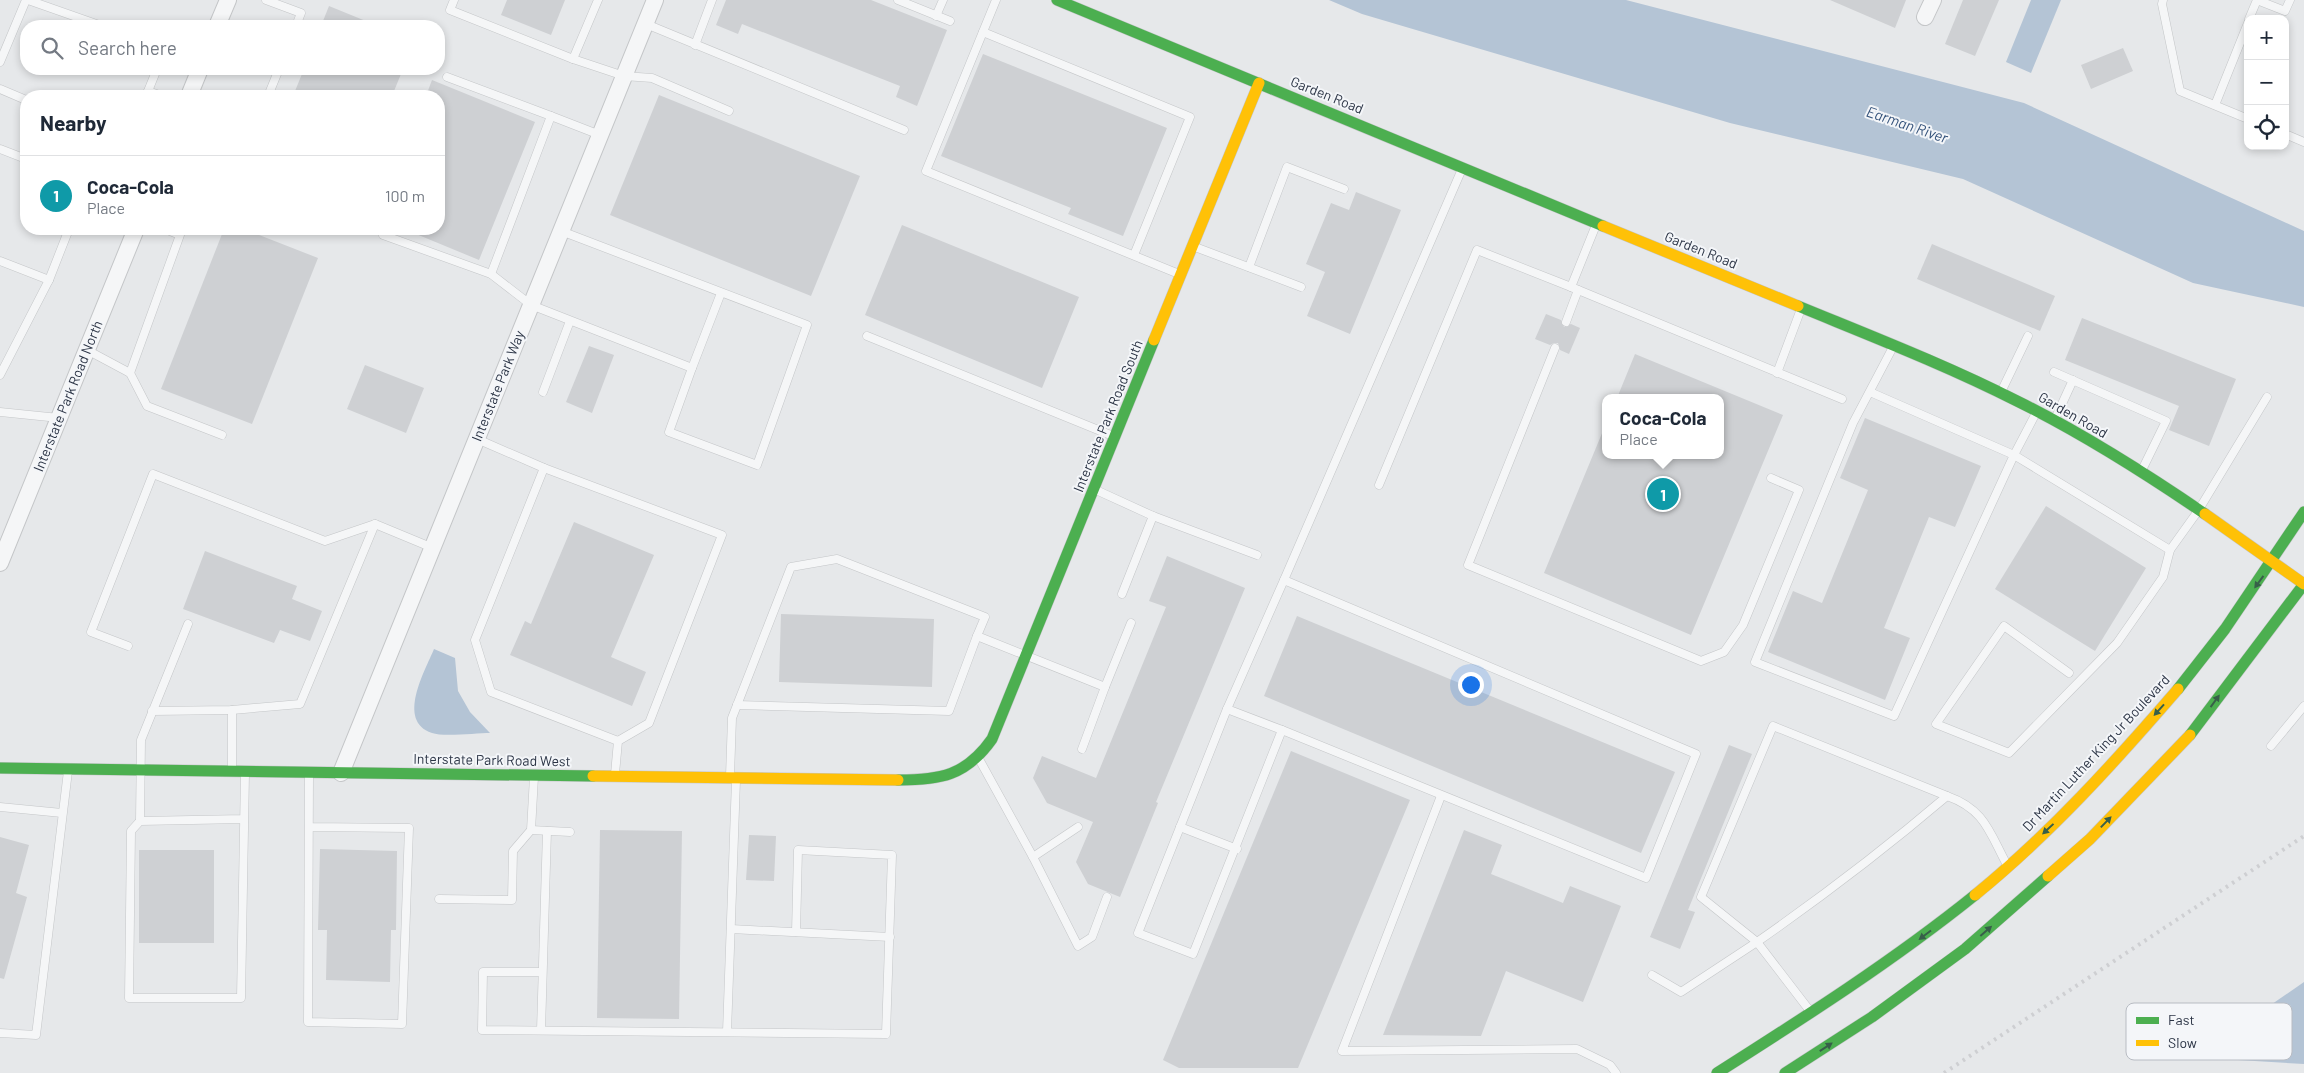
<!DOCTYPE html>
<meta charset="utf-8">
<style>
:root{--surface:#fff;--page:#f6f6f7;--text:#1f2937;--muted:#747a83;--line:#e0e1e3;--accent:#6c737f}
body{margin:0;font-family:Barlow,sans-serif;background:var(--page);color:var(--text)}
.controls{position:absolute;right:15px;top:15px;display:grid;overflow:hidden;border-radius:10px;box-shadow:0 2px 8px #0003}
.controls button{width:45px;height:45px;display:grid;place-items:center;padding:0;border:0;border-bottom:1px solid var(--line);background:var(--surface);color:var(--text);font:25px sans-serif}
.you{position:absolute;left:1470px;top:684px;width:18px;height:18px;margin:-12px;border:4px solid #fff;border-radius:50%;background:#1a73e8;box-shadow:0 0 0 8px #1a73e833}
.badge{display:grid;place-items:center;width:32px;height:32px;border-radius:50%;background:var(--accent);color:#fff;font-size:16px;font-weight:700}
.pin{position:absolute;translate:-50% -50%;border:2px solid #fff;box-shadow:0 1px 5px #0006}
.popup{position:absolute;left:1602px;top:394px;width:122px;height:65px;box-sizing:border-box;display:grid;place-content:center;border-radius:10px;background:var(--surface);filter:drop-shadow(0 1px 4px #0005);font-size:16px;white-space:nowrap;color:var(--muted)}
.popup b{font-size:19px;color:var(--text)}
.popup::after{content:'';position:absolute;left:50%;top:100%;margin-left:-10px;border:10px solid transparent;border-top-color:var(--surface)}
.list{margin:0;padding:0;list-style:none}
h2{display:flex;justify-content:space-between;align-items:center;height:65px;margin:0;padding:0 20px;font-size:21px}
h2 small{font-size:16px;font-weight:400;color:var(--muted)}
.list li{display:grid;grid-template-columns:32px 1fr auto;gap:15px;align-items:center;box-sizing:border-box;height:80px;padding:0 20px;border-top:1px solid var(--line)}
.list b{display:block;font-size:19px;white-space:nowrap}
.list p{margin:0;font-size:16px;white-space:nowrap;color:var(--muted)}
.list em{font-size:16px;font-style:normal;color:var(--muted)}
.icon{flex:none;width:28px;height:28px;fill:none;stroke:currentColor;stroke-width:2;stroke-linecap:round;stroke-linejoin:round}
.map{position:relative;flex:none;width:2304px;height:1073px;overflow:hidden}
.search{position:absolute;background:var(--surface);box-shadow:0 2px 8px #0003;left:20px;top:20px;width:425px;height:55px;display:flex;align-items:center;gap:12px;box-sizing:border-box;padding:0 18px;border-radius:20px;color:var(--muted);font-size:19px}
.panel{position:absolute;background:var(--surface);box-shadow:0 2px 8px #0003;left:20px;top:90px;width:425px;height:145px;border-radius:20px}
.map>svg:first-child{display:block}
.water{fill:#b4c4d5}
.building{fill:#ced0d3}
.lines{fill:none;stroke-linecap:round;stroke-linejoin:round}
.lane-casing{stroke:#c4c6c8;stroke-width:9}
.street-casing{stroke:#c4c6c8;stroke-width:18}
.fast-casing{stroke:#c4c6c8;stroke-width:12}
.slow-casing{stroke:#c4c6c8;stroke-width:12}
.lane{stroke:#f5f6f7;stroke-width:8}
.street{stroke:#f5f6f7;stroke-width:16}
.fast{stroke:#4caf50;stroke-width:11}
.slow{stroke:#ffc107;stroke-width:11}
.rail{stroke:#cecfd2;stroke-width:4;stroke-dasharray:2.5 5;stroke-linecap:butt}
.oneway{fill:#375f49}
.labels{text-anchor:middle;stroke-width:4;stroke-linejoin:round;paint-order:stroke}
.street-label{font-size:14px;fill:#2b3445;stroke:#f4f6f9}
.water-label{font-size:15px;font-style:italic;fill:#34527a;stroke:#f4f6f9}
.key{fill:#f4f6f9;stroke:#b8bcc3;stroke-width:1}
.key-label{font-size:14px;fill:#2b3445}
</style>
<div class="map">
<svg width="2304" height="1073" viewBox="0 0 2304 1073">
<rect width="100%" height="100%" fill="#e6e8ea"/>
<g class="water">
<path d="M1329,0H1626L2024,103L2304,231V307L2193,283L1963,179L1730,123L1362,14Z"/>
<path d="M2031,0H2061L2031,73L2006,62Z"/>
<path d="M434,649L455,658L458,691L470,712L490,733C477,733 443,737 432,733C396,721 425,671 434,649Z"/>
<path d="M2304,982V1064L2238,1060L2228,1054L2223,1043L2262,1011Z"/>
</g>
<g class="building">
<path d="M507,0H565L551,35L501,15Z"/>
<path d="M726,0H871L947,30L917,106L896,97L900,86L742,24L738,34L716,25Z"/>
<path d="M1830,0H1906L1895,28Z"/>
<path d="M1963,0H1999L1975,56L1945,44Z"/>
<path d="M329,6L378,26H321Z"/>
<path d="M2123,48L2133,71L2091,89L2081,65Z"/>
<path d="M983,54L1167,128L1123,236L1068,214L1071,208L941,156Z"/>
<path d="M304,69H403L392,96H293Z"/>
<path d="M432,80L535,122L479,260L404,229H439V96H426Z"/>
<path d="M659,95L860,176L811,296L610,215Z"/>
<path d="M1356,192L1401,210L1350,334L1307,316L1325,272L1306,264L1331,203L1349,210Z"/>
<path d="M902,225L1079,297L1042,388L865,315Z"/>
<path d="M224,229H244L318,258L252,424L161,389Z"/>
<path d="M1932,244L2055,296L2040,331L1917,279Z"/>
<path d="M1546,314L1561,320L1564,327L1571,324L1580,328L1569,354L1560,350L1558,343H1554L1550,345L1535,339Z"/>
<path d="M2082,318L2236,379L2209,446L2169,430L2179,406L2065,360Z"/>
<path d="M589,346L614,355L592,413L566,402Z"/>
<path d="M1635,354L1783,415L1691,635L1544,573L1605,426L1606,455H1720V398H1617Z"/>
<path d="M365,365L424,388L406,433L347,409Z"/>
<path d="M1865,418L1981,466L1955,527L1929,517L1884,628L1910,638L1885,700L1768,652L1793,591L1822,603L1868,490L1840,478Z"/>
<path d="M2046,506L2146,568L2095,651L1995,589Z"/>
<path d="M574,522L654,555L611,657L646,672L632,706L510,655L525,621L531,624Z"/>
<path d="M205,551L297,586L292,599L322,611L310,641L280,630L274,643L183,609Z"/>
<path d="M1167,556L1245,588L1156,802L1158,803L1120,897L1088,884L1076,862L1093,822L1047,803L1033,778L1042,756L1096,778L1166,607L1149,601Z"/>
<path d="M781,614L934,619L932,687L779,682Z"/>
<path d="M1297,616L1675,772L1641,853L1264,696Z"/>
<path d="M1729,745L1752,754L1688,910L1695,912L1680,949L1650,937Z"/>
<path d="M1291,751L1410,800L1298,1068H1179L1163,1060Z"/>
<path d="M600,830L682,831L679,1019L597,1018Z"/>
<path d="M1464,830L1502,845L1491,874L1563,903L1570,886L1621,906L1583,1002L1506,971L1481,1036L1383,1035Z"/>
<path d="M749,835L776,836L774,881L746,880Z"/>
<path d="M0,837L29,845L16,893L27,897L4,979L0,978Z"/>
<path d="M320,849L397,851L396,930H391L390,982L326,980L327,930H318Z"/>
<rect x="139" y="850" width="75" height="93"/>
</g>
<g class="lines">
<defs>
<g id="lane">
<path d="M28,0L102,26"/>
<path d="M266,0L301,13L296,26"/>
<path d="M454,0L450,10L573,59L598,0"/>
<path d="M898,0L950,21"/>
<path d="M996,0L926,171L1179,274"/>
<path d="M2163,0L2162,4L2180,91L2248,119"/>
<path d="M936,16L943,0"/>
<path d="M2249,19L2257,0L2285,11L2290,0"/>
<path d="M646,24L904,130"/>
<path d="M983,32L1190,117L1134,255"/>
<path d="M695,45L712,0"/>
<path d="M573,59L624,76L652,78L729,111"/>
<path d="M0,62L26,0"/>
<path d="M447,77L551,116L491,274"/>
<path d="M0,89L26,100"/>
<path d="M148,91L162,96"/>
<path d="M146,96L157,69"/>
<path d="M268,96L279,69"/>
<path d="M2215,105L2248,23"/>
<path d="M551,116L600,135"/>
<path d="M2285,134L2304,142"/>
<path d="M0,149L26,159"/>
<path d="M383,235L491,274L531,305L692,368L669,432L757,465L807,325L561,231"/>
<path d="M1195,247L1301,287"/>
<path d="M0,261L49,280"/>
<path d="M1249,267L1287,167L1344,189"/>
<path d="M1571,287L1842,399"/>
<path d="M1566,322L1578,290"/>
<path d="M867,336L1113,436"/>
<path d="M1555,348L1468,565L1701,661L1724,652L1743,625L1799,490L1771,478"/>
<path d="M87,350L130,373L147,406L222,435"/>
<path d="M692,368L721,293"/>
<path d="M2054,372L2166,421L2142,470"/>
<path d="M130,373L180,235L165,229"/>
<path d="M1777,373L1801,309"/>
<path d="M0,375L49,280L69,229"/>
<path d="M2002,390L2028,336"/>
<path d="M543,392L570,321"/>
<path d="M1870,392L2014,455L1894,716L1755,662L1853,423L1893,347"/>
<path d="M0,412L59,418"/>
<path d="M2036,413L2014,455L2170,550L2198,511L2267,397"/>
<path d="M2055,419L2073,380"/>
<path d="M477,439L544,468L722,535L649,723L618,741L615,774"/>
<path d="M544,468L475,640L491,692L618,741"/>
<path d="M1379,485L1477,250L1571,287L1596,225"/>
<path d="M1096,490L1153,516L1122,594"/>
<path d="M1153,516L1257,555"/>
<path d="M375,524L433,548"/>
<path d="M1284,580L1696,754L1646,878L1282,730L1193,954L1138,933L1227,709Z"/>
<path d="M1284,580L1462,169"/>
<path d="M128,646L91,632L153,474L325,541L375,524L300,704L232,710L152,711"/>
<path d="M2069,673L2004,626L1936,724L2009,753L2117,643L2163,577L2170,550"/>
<path d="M1105,687L1131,623"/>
<path d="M737,705L949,711L977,636"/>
<path d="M1227,709L1282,730"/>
<path d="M232,710V769"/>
<path d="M1773,726L1947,796C1886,848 1823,896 1757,942L1701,897Z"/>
<path d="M2271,746L2304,706"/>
<path d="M979,759L1033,857L1078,946L1092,937L1107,897"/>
<path d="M309,775L308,1022L402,1024L409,828L309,827"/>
<path d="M730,776L732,718L791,567L837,559L985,617L977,636L1105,687L1082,749"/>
<path d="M1441,796L1342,1051L1577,1049L1610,1065L1616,1073"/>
<path d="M1947,796C1984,809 1989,831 2006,863"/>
<path d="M0,807L62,813"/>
<path d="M244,819L140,821L131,831L129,998H241L245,773"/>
<path d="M140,821L141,740L188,624"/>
<path d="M1180,827L1237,849"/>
<path d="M531,830L570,832"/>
<path d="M1033,857L1078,827"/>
<path d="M439,899L512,900L513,851L531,830L534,777"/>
<path d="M731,929L890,937"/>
<path d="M542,972H483L482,1030L886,1034L892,855L798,850L796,932"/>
<path d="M1652,975L1681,992L1757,942L1810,1011"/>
<path d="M541,1030L547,831"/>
<path d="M727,1032L736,780"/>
<path d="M0,1033L36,1035L68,771"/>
</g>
<g id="street">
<path d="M1925,17L1933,0"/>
<path d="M217,26L228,0"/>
<path d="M189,96L200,69"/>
<path d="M0,563L136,229"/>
<path d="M341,773L655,0"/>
</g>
<g id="fast">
<path d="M1057,0L1603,226"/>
<path d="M1798,306C1871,336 1946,365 2017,401C2082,433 2145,473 2205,514"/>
<path d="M2178,689L2225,629L2304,512"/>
<path d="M2190,735L2304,584"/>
<path d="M0,768L593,776"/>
<path d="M898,780C940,780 966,776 992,739L1154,340"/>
<path d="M1717,1073C1805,1017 1893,961 1975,895"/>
<path d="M1785,1073L1872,1017L1965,949L2048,876"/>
</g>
<g id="slow">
<path d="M1603,226L1798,306"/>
<path d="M1154,340L1259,83"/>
<path d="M2205,514L2304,584"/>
<path d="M593,776L898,780"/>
<path d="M2048,876L2090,839L2190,735"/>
<path d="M1975,895C2050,834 2115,762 2178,689"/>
</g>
</defs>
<use href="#lane" class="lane-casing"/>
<use href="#street" class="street-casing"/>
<use href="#fast" class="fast-casing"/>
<use href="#slow" class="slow-casing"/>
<use href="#lane" class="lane"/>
<use href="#street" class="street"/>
<use href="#fast" class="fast"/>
<use href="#slow" class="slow"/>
<path class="rail" d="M1944,1073L2304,836"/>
</g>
<defs><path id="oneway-solid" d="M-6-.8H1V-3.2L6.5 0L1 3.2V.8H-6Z" transform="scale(1.25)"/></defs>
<g class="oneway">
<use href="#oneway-solid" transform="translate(2259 582) rotate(126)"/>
<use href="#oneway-solid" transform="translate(2215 701) rotate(-54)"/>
<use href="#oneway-solid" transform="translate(2159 710) rotate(132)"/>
<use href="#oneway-solid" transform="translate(2106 822) rotate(-46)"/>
<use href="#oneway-solid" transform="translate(2048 829) rotate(137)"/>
<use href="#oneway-solid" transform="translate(1986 931) rotate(-41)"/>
<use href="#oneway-solid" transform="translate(1925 935) rotate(143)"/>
<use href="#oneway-solid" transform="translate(1826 1047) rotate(-33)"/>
</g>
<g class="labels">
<g class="street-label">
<text transform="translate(1327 95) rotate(22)" y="5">Garden Road</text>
<text transform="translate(1701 250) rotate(22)" y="5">Garden Road</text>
<text transform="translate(498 386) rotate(-68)" y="5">Interstate Park Way</text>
<text transform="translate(68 396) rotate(-68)" y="5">Interstate Park Road North</text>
<text transform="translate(2073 415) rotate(30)" y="5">Garden Road</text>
<text transform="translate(1108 416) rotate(-68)" y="5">Interstate Park Road South</text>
<text transform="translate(2096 753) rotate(-47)" y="5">Dr Martin Luther King Jr Boulevard</text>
<text transform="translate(492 760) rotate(1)" y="5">Interstate Park Road West</text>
</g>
<g class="water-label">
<text transform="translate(1907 125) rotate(19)" y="5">Earman River</text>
</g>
</g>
<rect x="2126" y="1003" width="166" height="57" rx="8" class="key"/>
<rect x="2136" y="1017" width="23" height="7" fill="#4caf50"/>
<rect x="2136" y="1040" width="23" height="6" fill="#ffc107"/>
<g class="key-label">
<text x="2168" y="1025">Fast</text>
<text x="2168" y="1048">Slow</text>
</g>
</svg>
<div class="controls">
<button>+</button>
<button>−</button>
<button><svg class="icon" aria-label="locate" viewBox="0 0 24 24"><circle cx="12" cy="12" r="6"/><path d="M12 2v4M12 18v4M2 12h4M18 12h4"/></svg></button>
</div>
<div class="you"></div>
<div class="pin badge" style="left:1663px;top:494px;background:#0f9aa8">1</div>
<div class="popup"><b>Coca-Cola</b>Place</div>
<div class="search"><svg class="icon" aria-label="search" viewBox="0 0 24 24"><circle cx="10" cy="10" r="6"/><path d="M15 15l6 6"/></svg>Search here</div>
<section class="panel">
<h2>Nearby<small></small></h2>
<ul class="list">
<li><span class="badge" style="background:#0f9aa8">1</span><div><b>Coca-Cola</b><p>Place</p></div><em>100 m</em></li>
</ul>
</section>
</div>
